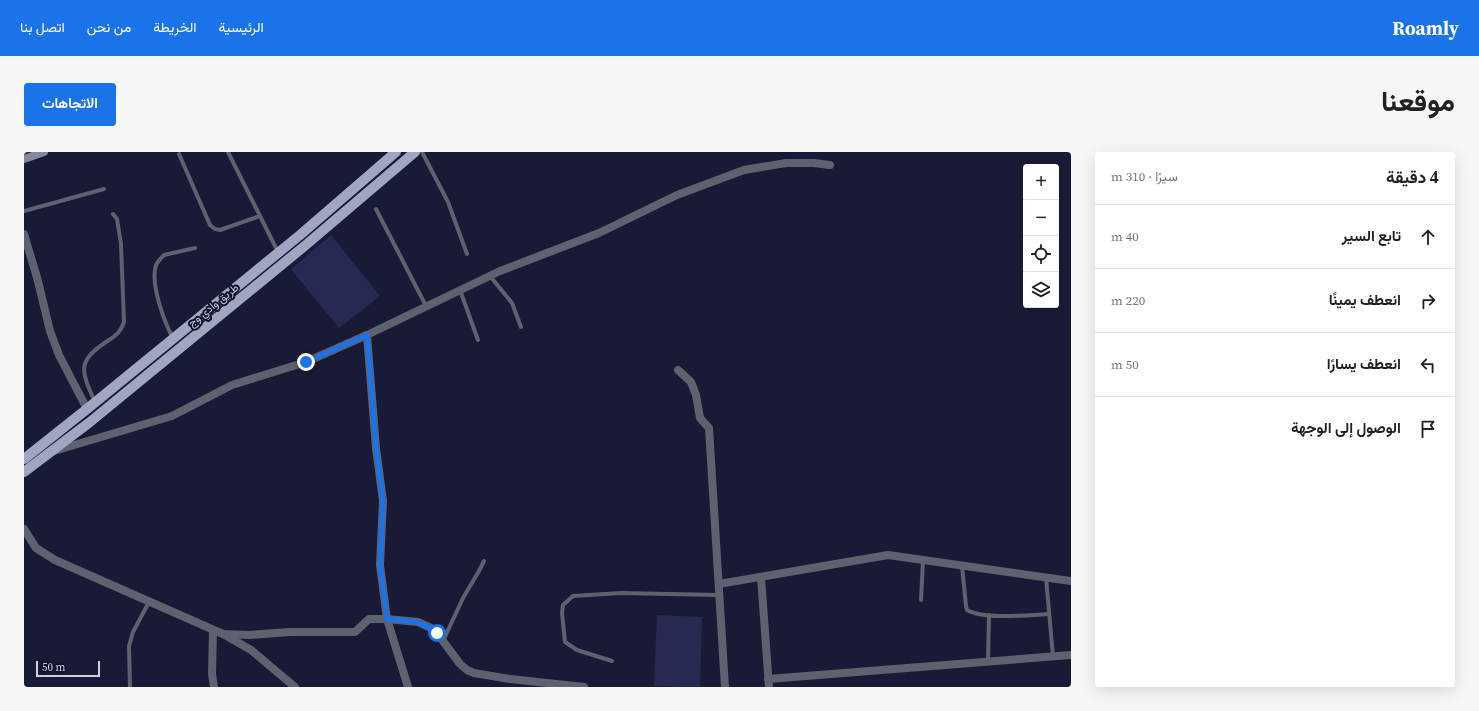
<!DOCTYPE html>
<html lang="ar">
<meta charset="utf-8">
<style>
:root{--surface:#fff;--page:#f6f6f6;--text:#202124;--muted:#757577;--line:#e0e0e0;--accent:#1a73e8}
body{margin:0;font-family:"Source Serif 4",Vazirmatn,serif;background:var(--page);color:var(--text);direction:rtl}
.controls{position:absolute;right:12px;top:12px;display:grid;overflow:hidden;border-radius:4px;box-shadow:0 4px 16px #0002}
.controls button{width:36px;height:36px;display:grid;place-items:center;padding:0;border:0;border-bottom:1px solid var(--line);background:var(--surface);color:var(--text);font:20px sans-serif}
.scale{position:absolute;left:12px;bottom:10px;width:64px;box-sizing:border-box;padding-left:4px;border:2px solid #ced1e3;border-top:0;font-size:11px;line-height:14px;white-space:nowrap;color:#ced1e3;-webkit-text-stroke:3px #10122b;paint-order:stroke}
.stop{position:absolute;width:12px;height:12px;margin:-9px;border:3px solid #1a73e8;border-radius:50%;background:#fff}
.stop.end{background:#1a73e8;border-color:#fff;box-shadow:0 1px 4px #0008}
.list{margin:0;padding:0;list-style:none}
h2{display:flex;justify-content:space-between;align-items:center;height:52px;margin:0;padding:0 16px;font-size:17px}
h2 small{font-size:13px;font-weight:400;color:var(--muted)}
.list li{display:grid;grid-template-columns:26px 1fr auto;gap:12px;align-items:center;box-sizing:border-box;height:64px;padding:0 16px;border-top:1px solid var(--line)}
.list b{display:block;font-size:15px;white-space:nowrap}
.list em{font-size:13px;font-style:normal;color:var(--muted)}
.icon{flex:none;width:22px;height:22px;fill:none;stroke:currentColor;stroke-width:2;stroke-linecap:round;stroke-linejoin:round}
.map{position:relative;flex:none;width:1047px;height:535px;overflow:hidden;direction:ltr;border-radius:4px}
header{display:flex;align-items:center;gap:24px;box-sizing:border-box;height:56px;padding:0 20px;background:var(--accent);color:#fff}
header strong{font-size:19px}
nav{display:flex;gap:22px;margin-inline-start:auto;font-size:14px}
.intro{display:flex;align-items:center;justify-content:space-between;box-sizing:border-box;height:96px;padding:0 24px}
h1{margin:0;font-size:28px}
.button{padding:10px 18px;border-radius:4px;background:var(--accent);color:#fff;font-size:14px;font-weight:700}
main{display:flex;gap:24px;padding:0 24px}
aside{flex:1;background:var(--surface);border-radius:4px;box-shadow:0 4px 16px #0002}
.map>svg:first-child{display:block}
.green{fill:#262a53}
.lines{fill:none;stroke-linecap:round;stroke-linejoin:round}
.lane{stroke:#5f616f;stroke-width:4}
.street{stroke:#5f616f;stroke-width:8}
.secondary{stroke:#84889e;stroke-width:8}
.primary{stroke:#a0a5c2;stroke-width:10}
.route{stroke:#1a73e8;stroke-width:5}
.labels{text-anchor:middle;stroke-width:4;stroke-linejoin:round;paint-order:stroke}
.street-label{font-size:11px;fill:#ced1e3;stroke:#10122b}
</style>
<header>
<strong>Roamly</strong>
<nav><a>الرئيسية</a><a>الخريطة</a><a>من نحن</a><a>اتصل بنا</a></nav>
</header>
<div class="intro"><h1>موقعنا</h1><a class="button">الاتجاهات</a></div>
<main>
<aside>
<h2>4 دقيقة<small>سيرًا · 310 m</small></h2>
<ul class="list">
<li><svg class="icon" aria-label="ahead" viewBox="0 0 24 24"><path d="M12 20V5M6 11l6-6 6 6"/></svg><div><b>تابع السير</b></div><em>40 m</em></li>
<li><svg class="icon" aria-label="right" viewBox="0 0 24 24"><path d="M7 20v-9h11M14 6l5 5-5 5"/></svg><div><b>انعطف يمينًا</b></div><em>220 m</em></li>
<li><svg class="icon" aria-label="left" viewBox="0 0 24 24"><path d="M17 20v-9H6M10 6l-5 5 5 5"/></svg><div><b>انعطف يسارًا</b></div><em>50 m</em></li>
<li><svg class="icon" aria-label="arrive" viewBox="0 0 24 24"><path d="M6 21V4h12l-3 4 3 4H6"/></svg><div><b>الوصول إلى الوجهة</b></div></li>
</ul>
</aside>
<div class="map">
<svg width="1047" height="535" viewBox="0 0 1047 535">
<rect width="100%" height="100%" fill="#191b36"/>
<g class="green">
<path d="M307,83L356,144L315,176L267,117Z"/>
<path d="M633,463L678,465L676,535L630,534Z"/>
</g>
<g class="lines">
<g class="lane">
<path d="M204,0L254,100"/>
<path d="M398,0L424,50L443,102"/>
<path d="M155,2L186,73L191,77L196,78L236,64"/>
<path d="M352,57L402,154"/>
<path d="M0,59L80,37"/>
<path d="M466,124L488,151L497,175"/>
<path d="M436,138L454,188"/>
<path d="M149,186C140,170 126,131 132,113C134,109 137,106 140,103L171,96"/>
<path d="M71,250C56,217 53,209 85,188C93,183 97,179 100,170L97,92L93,67L89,62"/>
<path d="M938,414L942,454L943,458C960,468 1005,463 1025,462"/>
<path d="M1022,426L1029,504"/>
<path d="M897,448L899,408"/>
<path d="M419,489L439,446L455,419L460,409"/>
<path d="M588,509L553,498L541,490L538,461L539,453L549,444L597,441L695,443"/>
<path d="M964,509L965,463"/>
<path d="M106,535L105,494L109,480L125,450"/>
</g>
<g class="street">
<path d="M0,82L14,129L26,179L35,203L63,257"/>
<path d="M343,183L352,296L359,349L356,413L363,467L384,535"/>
<path d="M654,218L667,230L672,243L676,266L685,276L701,535"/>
<path d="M30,299L148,264L208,233L282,210L343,183L476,119L575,81L653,43L720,18L762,11H790L806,13"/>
<path d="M0,377L12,396L31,408L199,482L227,498L271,535"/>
<path d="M737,425L745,535"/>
<path d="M695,432L864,403L1047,429"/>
<path d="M189,478L188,522L190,535"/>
<path d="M199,482L225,483L266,480H331L345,467H363L394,470L407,476L413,481L436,512L443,518L450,521L486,527L560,535"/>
<path d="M744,527L1047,503"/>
</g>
<path class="secondary" d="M0,7L20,0"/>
<g class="primary">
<path d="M0,307L63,257L276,83L372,0"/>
<path d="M0,320L66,270L283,92L391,0"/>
</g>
</g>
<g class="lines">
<path class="route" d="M282,210L343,183L352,296L359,349L356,413L363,467C383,469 397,468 413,481"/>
</g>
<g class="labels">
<g class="street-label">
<text transform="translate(189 153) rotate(-39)" y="4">طريق وادي وج</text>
</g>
</g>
</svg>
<div class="controls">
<button>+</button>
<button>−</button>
<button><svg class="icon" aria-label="locate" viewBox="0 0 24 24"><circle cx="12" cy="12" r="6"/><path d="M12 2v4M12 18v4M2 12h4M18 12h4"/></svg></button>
<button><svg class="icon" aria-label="layers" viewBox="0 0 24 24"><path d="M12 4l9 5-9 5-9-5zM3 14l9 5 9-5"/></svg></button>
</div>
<div class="scale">50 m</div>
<div class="stop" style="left:413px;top:481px"></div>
<div class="stop end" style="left:282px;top:210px"></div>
</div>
</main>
